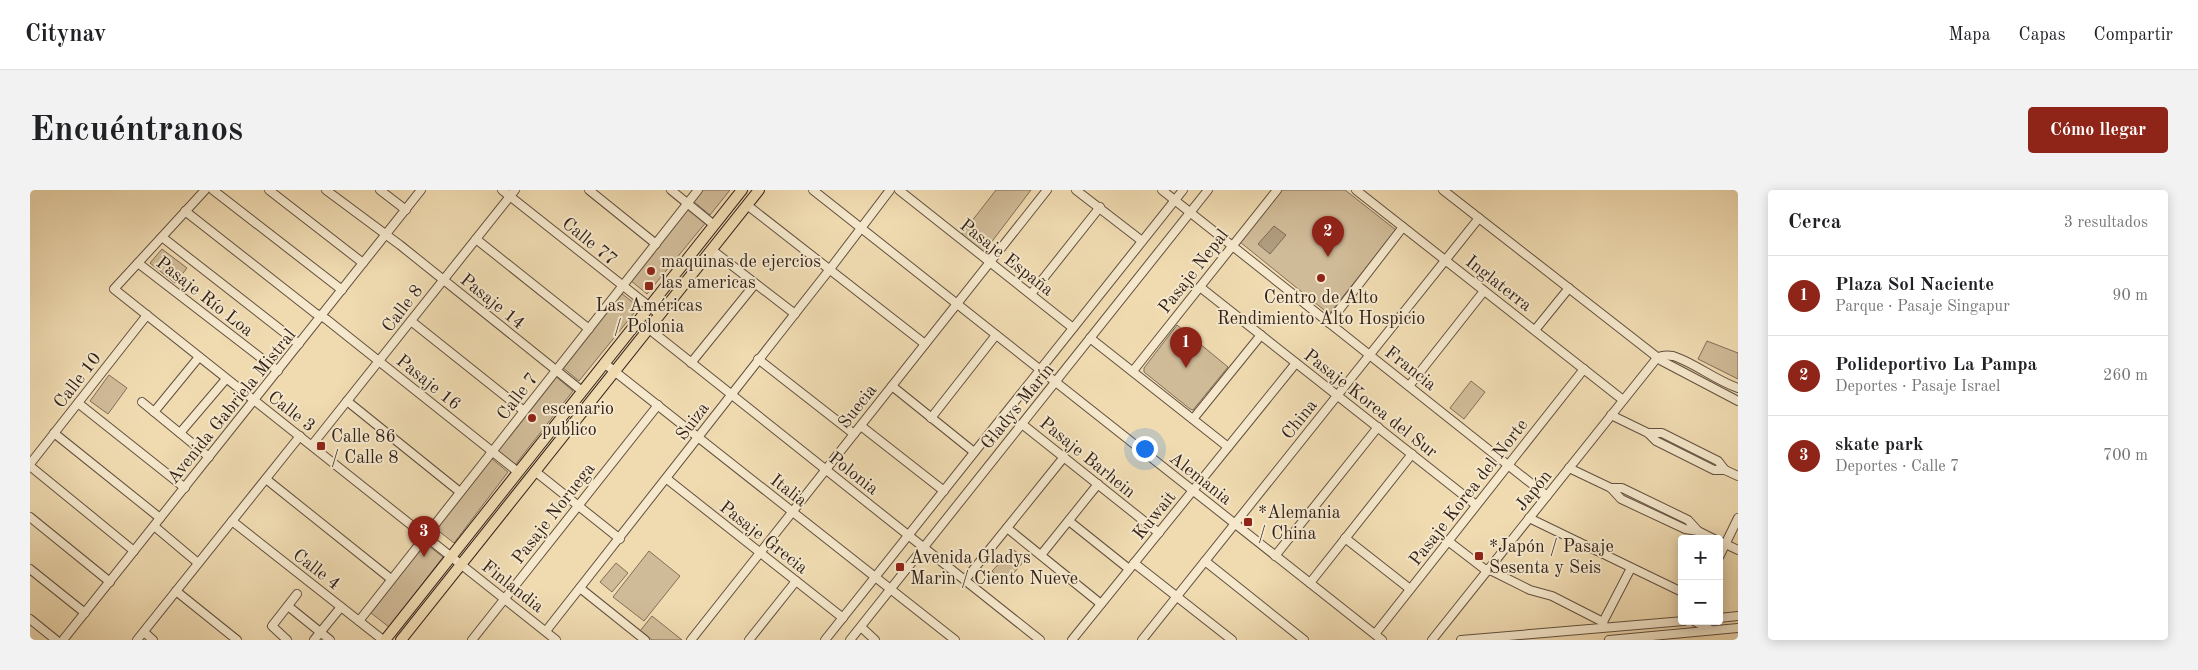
<!DOCTYPE html>
<html lang="es">
<meta charset="utf-8">
<style>
:root{--surface:#fff;--page:#f2f2f2;--text:#202124;--muted:#757577;--line:#e0e0e0;--accent:#8f2418}
body{margin:0;font-family:"Old Standard TT",serif;background:var(--page);color:var(--text)}
.controls{position:absolute;right:15px;bottom:15px;display:grid;overflow:hidden;border-radius:5px;box-shadow:0 2px 12px #0003}
.controls button{width:45px;height:45px;display:grid;place-items:center;padding:0;border:0;border-bottom:1px solid var(--line);background:var(--surface);color:var(--text);font:25px sans-serif}
.you{position:absolute;left:1114px;top:258px;width:18px;height:18px;margin:-12px;border:4px solid #fff;border-radius:50%;background:#1a73e8;box-shadow:0 0 0 8px #1a73e833}
.badge{display:grid;place-items:center;width:32px;height:32px;border-radius:50%;background:var(--accent);color:#fff;font-size:16px;font-weight:700}
.pin{position:absolute;translate:-50% -41px;filter:drop-shadow(0 1px 2px #0008)}
.pin::after{content:'';position:absolute;top:26px;width:18px;height:15px;background:inherit;clip-path:polygon(0 0,100% 0,50% 100%)}
.list{margin:0;padding:0;list-style:none}
h2{display:flex;justify-content:space-between;align-items:center;height:65px;margin:0;padding:0 20px;font-size:21px}
h2 small{font-size:16px;font-weight:400;color:var(--muted)}
.list li{display:grid;grid-template-columns:32px 1fr auto;gap:15px;align-items:center;box-sizing:border-box;height:80px;padding:0 20px;border-top:1px solid var(--line)}
.list b{display:block;font-size:19px;white-space:nowrap}
.list p{margin:0;font-size:16px;white-space:nowrap;color:var(--muted)}
.list em{font-size:16px;font-style:normal;color:var(--muted)}
.map{position:relative;flex:none;width:1708px;height:450px;overflow:hidden;border-radius:5px}
header{display:flex;align-items:center;gap:30px;box-sizing:border-box;height:70px;padding:0 25px;background:var(--surface);border-bottom:1px solid var(--line)}
header strong{font-size:24px}
nav{display:flex;gap:28px;margin-inline-start:auto;font-size:18px}
.intro{display:flex;align-items:center;justify-content:space-between;box-sizing:border-box;height:120px;padding:0 30px}
h1{margin:0;font-size:35px}
.button{padding:12px 22px;border-radius:5px;background:var(--accent);color:#fff;font-size:18px;font-weight:700}
main{display:flex;gap:30px;padding:0 30px}
aside{flex:1;background:var(--surface);border-radius:5px;box-shadow:0 2px 12px #0003}
.map>svg:first-child{display:block}
.green{fill:#d0bb98;stroke:#826e5a}
.water{fill:#b09c7e;stroke:#7e6b56}
.lines{fill:none;stroke-linecap:round;stroke-linejoin:round}
.minor-casing{stroke:#625040;stroke-width:10}
.major-casing{stroke:#33211b;stroke-width:12}
.minor{stroke:#f5e8cc;stroke-width:8}
.major{stroke:#f0dbb1;stroke-width:10}
.poi-dot{fill:#8f2418;stroke:#f5e8cc;stroke-width:2}
.labels{text-anchor:middle;stroke-width:4;stroke-linejoin:round;paint-order:stroke}
.street-label{font-size:18px;fill:#33211b;stroke:#f5e8cc}
.poi-label{font-size:18px;fill:#33211b;stroke:#f5e8cc;text-anchor:start}
</style>
<header>
<strong>Citynav</strong>
<nav><a>Mapa</a><a>Capas</a><a>Compartir</a></nav>
</header>
<div class="intro"><h1>Encuéntranos</h1><a class="button">Cómo llegar</a></div>
<main>
<div class="map">
<svg width="1708" height="450" viewBox="0 0 1708 450">
<rect width="100%" height="100%" fill="#f0dbb1"/>
<filter id="stains"><feTurbulence type="fractalNoise" baseFrequency=".004" numOctaves="4"/><feColorMatrix values="0 0 0 0 .2 0 0 0 0 .09 0 0 0 0 .02 0 0 0 .5 -.17"/></filter>
<radialGradient id="worn" r=".72"><stop offset=".6" stop-color="#630" stop-opacity="0"/><stop offset="1" stop-color="#630" stop-opacity=".3"/></radialGradient>
<g class="green">
<path d="M672,0H700L680,25L663,11Z"/>
<path d="M966,0H1001L954,62L931,45Z"/>
<path d="M1251,0H1315L1366,40L1299,124L1210,52Z"/>
<path d="M659,17L677,31L617,104L600,90Z"/>
<path d="M132,59L157,78L145,93L120,73Z"/>
<path d="M591,103L609,117L549,191L532,177Z"/>
<path d="M1147,135L1198,177L1163,220L1160,219L1114,182V178Z"/>
<path d="M1677,151L1708,163V189L1668,169Z"/>
<path d="M79,185L97,198L78,224L60,211Z"/>
<path d="M524,185L543,201L485,275L466,260Z"/>
<path d="M1441,191L1455,202L1434,229L1420,218Z"/>
<path d="M461,268L478,282L424,353L406,339Z"/>
<path d="M395,353L413,367L359,437L341,423Z"/>
<path d="M983,359L995,370L975,393L962,381Z"/>
<path d="M619,361L650,386L614,431L583,407Z"/>
<path d="M586,373L598,383L582,402L570,392Z"/>
<path d="M622,426L652,450H622L610,441Z"/>
</g>
<path class="water" d="M1244,36L1256,45L1240,64L1228,54Z"/>
<g class="lines">
<defs>
<g id="minor">
<path d="M175,0L84,99L526,450"/>
<path d="M183,0L312,100"/>
<path d="M239,0L333,73"/>
<path d="M296,0L370,55L552,201"/>
<path d="M350,0L376,20"/>
<path d="M472,0L630,125"/>
<path d="M559,0L626,54"/>
<path d="M641,0L684,35"/>
<path d="M783,0L1352,450"/>
<path d="M869,0L1043,138"/>
<path d="M1046,0L1112,51"/>
<path d="M1132,0L1517,306"/>
<path d="M1326,0L1593,210"/>
<path d="M1413,0L1632,171L1708,211"/>
<path d="M717,15L895,154"/>
<path d="M155,21L285,123L296,129L488,282"/>
<path d="M132,47L269,154"/>
<path d="M446,49L559,139"/>
<path d="M682,60L765,124"/>
<path d="M108,73L248,181"/>
<path d="M1170,97L1446,315"/>
<path d="M1001,104L1070,17"/>
<path d="M381,131L494,221"/>
<path d="M1299,133L1373,37"/>
<path d="M619,139L1010,450"/>
<path d="M1505,140L1539,98"/>
<path d="M1060,148L1198,257"/>
<path d="M1627,168C1632,165 1637,165 1643,166C1663,172 1685,190 1708,198"/>
<path d="M728,169L824,244"/>
<path d="M574,173L925,450"/>
<path d="M661,173L725,94"/>
<path d="M1103,181L1247,0"/>
<path d="M862,196L944,262"/>
<path d="M1379,196L1454,101"/>
<path d="M317,211L430,302"/>
<path d="M112,212L179,267"/>
<path d="M48,213L155,298"/>
<path d="M124,222L169,167"/>
<path d="M1581,225L1618,243L1626,251L1684,280H1695L1708,286"/>
<path d="M901,228L966,145"/>
<path d="M1163,229L1231,145"/>
<path d="M992,234L1129,343"/>
<path d="M831,236L914,301"/>
<path d="M24,243L130,328"/>
<path d="M150,243L196,189"/>
<path d="M1618,243H1632L1688,271L1695,280"/>
<path d="M282,255L485,0"/>
<path d="M0,274L117,125"/>
<path d="M0,276L104,361"/>
<path d="M1539,278L1581,298L1591,309L1655,339L1668,341L1684,349"/>
<path d="M506,282L590,349"/>
<path d="M236,289L361,389"/>
<path d="M637,289L813,428"/>
<path d="M1581,298H1592L1658,330L1668,341"/>
<path d="M0,327L80,392"/>
<path d="M1499,328L1652,402"/>
<path d="M202,331L353,450"/>
<path d="M1039,331L1099,379"/>
<path d="M124,336L168,373"/>
<path d="M977,338L1071,414"/>
<path d="M1315,348L1380,399"/>
<path d="M1418,351L1457,381"/>
<path d="M1689,351L1708,360"/>
<path d="M1011,365L1068,294"/>
<path d="M1245,366L1348,237"/>
<path d="M1689,367L1708,328"/>
<path d="M1175,371L1274,450"/>
<path d="M1104,373L1202,450"/>
<path d="M0,379L55,423"/>
<path d="M1458,379L1500,400L1522,406L1573,432"/>
<path d="M935,390L1034,267"/>
<path d="M1280,393L1382,264"/>
<path d="M550,398L615,450"/>
<path d="M146,401L207,450"/>
<path d="M258,416L300,450"/>
<path d="M1689,428L1708,426"/>
<path d="M0,429L26,450"/>
<path d="M329,431L668,0"/>
<path d="M1664,431L1681,440"/>
<path d="M1574,436L1573,432L1601,378"/>
<path d="M831,437L845,450"/>
<path d="M516,441L800,79L860,0"/>
<path d="M114,442L123,450"/>
<path d="M1345,444L1554,179"/>
<path d="M33,450L391,0"/>
<path d="M107,450L270,246"/>
<path d="M257,450L242,436L267,404"/>
<path d="M284,450L311,417"/>
<path d="M442,450L628,215"/>
<path d="M661,450L1017,0"/>
<path d="M719,450L766,391"/>
<path d="M795,450L1153,0"/>
<path d="M820,450L1178,0"/>
<path d="M1042,450L1266,173"/>
<path d="M1112,450L1449,28"/>
<path d="M1402,450L1627,168"/>
<path d="M1431,450L1654,431"/>
<path d="M1579,450L1708,438"/>
</g>
<g id="major">
<path d="M355,450L712,0"/>
<path d="M371,450L729,0"/>
</g>
</defs>
<use href="#minor" class="minor-casing"/>
<use href="#major" class="major-casing"/>
<use href="#minor" class="minor"/>
<use href="#major" class="major"/>
</g>
<g class="poi-dot">
<circle cx="621" cy="81" r="5"/>
<circle cx="1291" cy="88" r="5"/>
<rect x="614" y="91" width="10" height="10" rx="2.5"/>
<circle cx="502" cy="228" r="5"/>
<rect x="286" y="251" width="10" height="10" rx="2.5"/>
<rect x="1213" y="327" width="10" height="10" rx="2.5"/>
<rect x="1444" y="361" width="10" height="10" rx="2.5"/>
<rect x="865" y="372" width="10" height="10" rx="2.5"/>
</g>
<g class="labels">
<g class="street-label">
<text transform="translate(560 51) rotate(39)" y="6">Calle 77</text>
<text transform="translate(977 67) rotate(38)" y="6">Pasaje España</text>
<text transform="translate(1163 81) rotate(-52)" y="6">Pasaje Nepal</text>
<text transform="translate(1469 93) rotate(38)" y="6">Inglaterra</text>
<text transform="translate(175 106) rotate(38)" y="6">Pasaje Río Loa</text>
<text transform="translate(463 111) rotate(39)" y="6">Pasaje 14</text>
<text transform="translate(372 118) rotate(-52)" y="6">Calle 8</text>
<text transform="translate(1381 178) rotate(38)" y="6">Francia</text>
<text transform="translate(47 190) rotate(-52)" y="6">Calle 10</text>
<text transform="translate(399 192) rotate(39)" y="6">Pasaje 16</text>
<text transform="translate(487 206) rotate(-52)" y="6">Calle 7</text>
<text transform="translate(1341 213) rotate(38)" y="6">Pasaje Korea del Sur</text>
<text transform="translate(201 216) rotate(-51)" y="6">Avenida Gabriela Mistral</text>
<text transform="translate(827 216) rotate(-52)" y="6">Suecia</text>
<text transform="translate(987 216) rotate(-51)" y="6">Gladys Marín</text>
<text transform="translate(262 221) rotate(38)" y="6">Calle 3</text>
<text transform="translate(1269 229) rotate(-51)" y="6">China</text>
<text transform="translate(662 231) rotate(-53)" y="6">Suiza</text>
<text transform="translate(1058 267) rotate(39)" y="6">Pasaje Barhein</text>
<text transform="translate(824 283) rotate(38)" y="6">Polonia</text>
<text transform="translate(1171 288) rotate(38)" y="6">Alemania</text>
<text transform="translate(759 300) rotate(38)" y="6">Italia</text>
<text transform="translate(1503 300) rotate(-51)" y="6">Japón</text>
<text transform="translate(1438 302) rotate(-52)" y="6">Pasaje Korea del Norte</text>
<text transform="translate(523 323) rotate(-52)" y="6">Pasaje Noruega</text>
<text transform="translate(1124 325) rotate(-51)" y="6">Kuwait</text>
<text transform="translate(734 347) rotate(38)" y="6">Pasaje Grecia</text>
<text transform="translate(287 379) rotate(38)" y="6">Calle 4</text>
<text transform="translate(483 396) rotate(38)" y="6">Finlandia</text>
</g>
<g class="poi-label">
<text x="631" y="77">maquinas de ejercios<tspan x="631" dy="21">las americas</tspan></text>
<text x="1291" y="113" text-anchor="middle">Centro de Alto<tspan x="1291" dy="21">Rendimiento Alto Hospicio</tspan></text>
<text x="619" y="121" text-anchor="middle">Las Américas<tspan x="619" dy="21">/ Polonia</tspan></text>
<text x="512" y="224">escenario<tspan x="512" dy="21">publico</tspan></text>
<text x="301" y="252">Calle 86<tspan x="301" dy="21">/ Calle 8</tspan></text>
<text x="1228" y="328">*Alemania<tspan x="1228" dy="21">/ China</tspan></text>
<text x="1459" y="362">*Japón / Pasaje<tspan x="1459" dy="21">Sesenta y Seis</tspan></text>
<text x="880" y="373">Avenida Gladys<tspan x="880" dy="21">Marin / Ciento Nueve</tspan></text>
</g>
</g>
<rect width="100%" height="100%" filter="url(#stains)"/>
<rect width="100%" height="100%" fill="url(#worn)"/>
</svg>
<div class="controls">
<button>+</button>
<button>−</button>
</div>
<div class="you"></div>
<div class="pin badge" style="left:1156px;top:178px">1</div>
<div class="pin badge" style="left:1298px;top:67px">2</div>
<div class="pin badge" style="left:394px;top:367px">3</div>
</div>
<aside>
<h2>Cerca<small>3 resultados</small></h2>
<ul class="list">
<li><span class="badge">1</span><div><b>Plaza Sol Naciente</b><p>Parque · Pasaje Singapur</p></div><em>90 m</em></li>
<li><span class="badge">2</span><div><b>Polideportivo La Pampa</b><p>Deportes · Pasaje Israel</p></div><em>260 m</em></li>
<li><span class="badge">3</span><div><b>skate park</b><p>Deportes · Calle 7</p></div><em>700 m</em></li>
</ul>
</aside>
</main>
